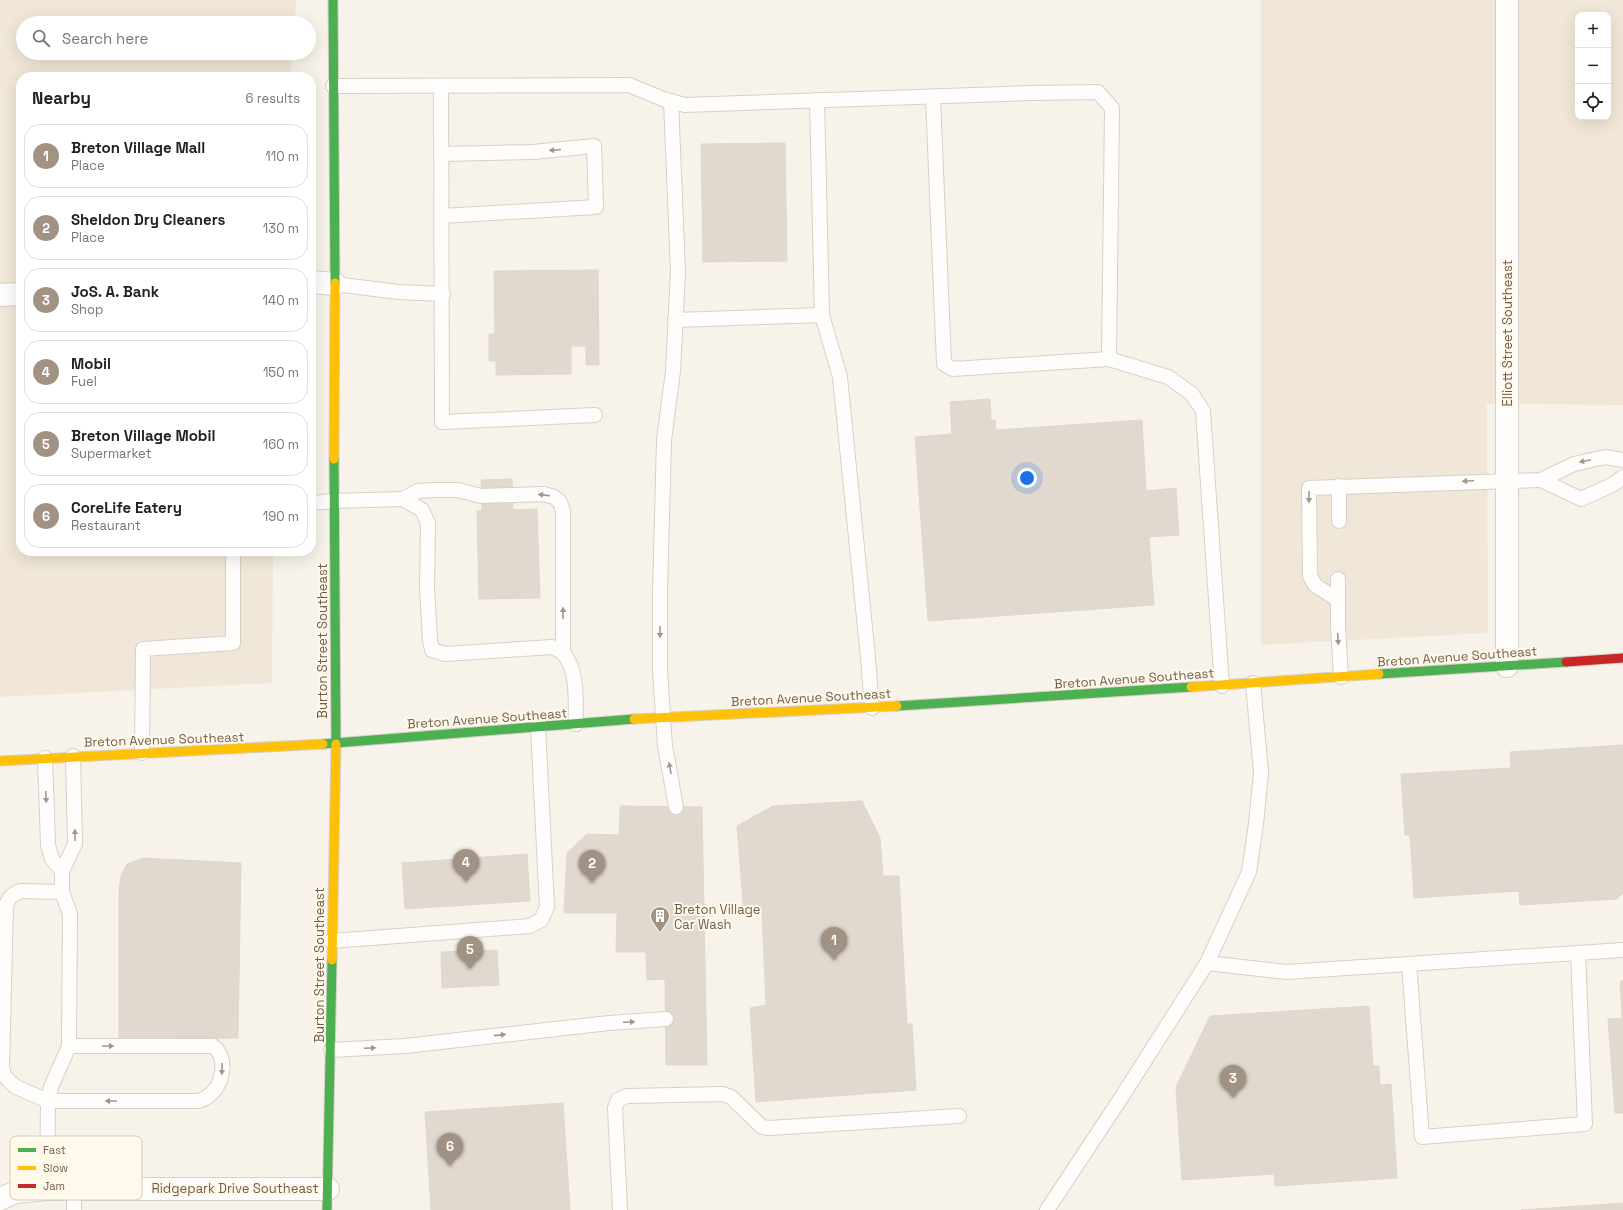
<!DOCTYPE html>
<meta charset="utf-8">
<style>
:root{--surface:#fff;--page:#f2f2f2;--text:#222;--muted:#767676;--line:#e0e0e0;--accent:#a29283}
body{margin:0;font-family:"Space Grotesk",sans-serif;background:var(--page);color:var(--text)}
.controls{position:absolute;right:12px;top:12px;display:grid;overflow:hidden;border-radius:8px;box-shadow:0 4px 16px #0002}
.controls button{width:36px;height:36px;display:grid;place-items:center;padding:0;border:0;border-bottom:1px solid var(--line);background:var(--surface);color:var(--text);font:20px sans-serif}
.you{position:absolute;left:1027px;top:478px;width:14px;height:14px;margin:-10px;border:3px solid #fff;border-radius:50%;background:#1a73e8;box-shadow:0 0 0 6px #1a73e833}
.badge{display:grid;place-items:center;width:26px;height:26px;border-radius:50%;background:var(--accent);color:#fff;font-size:13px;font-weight:700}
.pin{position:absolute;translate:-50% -33px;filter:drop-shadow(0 1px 2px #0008)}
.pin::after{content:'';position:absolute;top:21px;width:14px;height:12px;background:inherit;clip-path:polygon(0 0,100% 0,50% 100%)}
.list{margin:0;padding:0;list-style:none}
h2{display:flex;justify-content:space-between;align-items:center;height:52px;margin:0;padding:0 16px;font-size:17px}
h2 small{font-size:13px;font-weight:400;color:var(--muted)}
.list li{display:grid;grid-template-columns:26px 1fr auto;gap:12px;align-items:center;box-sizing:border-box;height:64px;margin:0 8px 8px;padding:0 8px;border:1px solid var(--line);border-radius:16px}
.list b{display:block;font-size:15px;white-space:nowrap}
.list p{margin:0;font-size:13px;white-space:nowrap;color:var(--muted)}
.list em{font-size:13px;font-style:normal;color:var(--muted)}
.icon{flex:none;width:22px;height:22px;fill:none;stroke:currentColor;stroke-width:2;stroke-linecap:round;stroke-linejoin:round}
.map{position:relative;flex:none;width:1623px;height:1210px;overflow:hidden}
.search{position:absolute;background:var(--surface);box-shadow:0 4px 16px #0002;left:16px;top:16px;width:300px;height:44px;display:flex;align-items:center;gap:10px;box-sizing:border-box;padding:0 14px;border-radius:22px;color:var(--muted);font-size:15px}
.panel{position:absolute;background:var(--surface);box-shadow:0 4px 16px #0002;left:16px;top:72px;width:300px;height:484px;border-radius:16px}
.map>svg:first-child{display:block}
.residential{fill:#f0e7d8;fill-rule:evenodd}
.building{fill:#e1d9cf;stroke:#e0d7cc}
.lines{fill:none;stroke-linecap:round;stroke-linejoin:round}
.lane-casing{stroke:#d6d0c9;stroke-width:16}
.street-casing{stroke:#d6d0c9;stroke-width:24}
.fast-casing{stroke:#d6d0c8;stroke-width:11}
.slow-casing{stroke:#d6d0c8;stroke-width:11}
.jam-casing{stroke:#d6d0c8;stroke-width:11}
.lane{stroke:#fefdfc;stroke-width:14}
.street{stroke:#fefdfc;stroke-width:22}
.fast{stroke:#4caf50;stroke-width:9}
.slow{stroke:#ffc107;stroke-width:9}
.jam{stroke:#c62828;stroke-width:9}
.oneway{fill:#a49689}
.labels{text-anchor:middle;stroke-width:4;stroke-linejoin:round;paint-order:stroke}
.street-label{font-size:13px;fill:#745e4b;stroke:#fff9eb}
.poi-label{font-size:13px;fill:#745e4b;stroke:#fff9eb;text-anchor:start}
.key{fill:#fff9eb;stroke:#d5cabb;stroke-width:1}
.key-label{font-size:11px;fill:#745e4b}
</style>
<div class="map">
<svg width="1623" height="1210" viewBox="0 0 1623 1210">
<rect width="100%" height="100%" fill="#f7f3ea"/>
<g class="residential">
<path d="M0,0H296L295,23H23V53H292L291,77H21V551H273L272,683L0,697Z"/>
<path d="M1261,0H1623V405L1487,404L1488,633L1261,645ZM1578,15H1608V117H1578Z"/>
</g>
<g class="building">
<path d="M785,143L787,261L703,262L701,144Z"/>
<path d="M598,270L599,365H586V346H571V374L496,375V361H489V334H495L494,271Z"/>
<path d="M990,399L991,420H995L996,430L1142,420L1146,491L1176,488L1179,535L1149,537L1154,605L928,621L915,437L952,434L950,402Z"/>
<path d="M512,479L513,510L482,511L481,480Z"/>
<path d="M537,509L540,598L479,599L477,511Z"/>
<path d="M1623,745V893L1617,899L1520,905L1519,891L1414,898L1410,835H1405L1401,774L1511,768L1510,752Z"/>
<path d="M862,801L880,838L883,876H899L907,1024H912L916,1090L756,1102L750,1008L766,1005L762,913L744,914L737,826L773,806Z"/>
<path d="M620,806L702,807L707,1065H666L665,979L647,980L646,952H616Z"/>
<path d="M587,834L619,835L617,913H564L567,853Z"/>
<path d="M527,854L530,901L405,909L402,863Z"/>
<path d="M143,858L241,863L238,1038L119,1039V891L121,876L127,864Z"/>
<path d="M497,950L499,985L442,988L441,952Z"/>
<path d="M1620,981H1623V1113H1615L1608,1019L1622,1018Z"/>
<path d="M1369,1006L1373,1066H1379L1380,1085L1391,1084L1397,1178L1275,1186L1274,1174L1182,1180L1176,1087L1210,1016Z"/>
<path d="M563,1103L570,1210H431L425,1112Z"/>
<path d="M1623,1203V1210H1521Z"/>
</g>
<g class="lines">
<defs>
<g id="lane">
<path d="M333,86L629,85L663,99L685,105L1032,93L1098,92L1112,108L1109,359L1168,377L1192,394L1203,411L1222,686"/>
<path d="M441,86L442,422L595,415"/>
<path d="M933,97L944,364L953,369L1109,359"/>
<path d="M817,100L822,315L840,377L868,658L872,708"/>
<path d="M671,101L678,272L673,371L664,440L660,593V671L665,746L676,807"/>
<path d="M442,154L533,152L594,146L596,207L442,216"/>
<path d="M335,284L398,292L443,294"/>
<path d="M675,320L822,315"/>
<path d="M1541,480L1581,499L1612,485L1623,477"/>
<path d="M1339,486V521"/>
<path d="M403,499L418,491L433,490H458L481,496L544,494L554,497L560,502L563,511V652"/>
<path d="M311,503L334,501L403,499L422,510L428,523L427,590L430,640L432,650L445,654L552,647C556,649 561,651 563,653C579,671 575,703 576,724"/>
<path d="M1338,579V626L1341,677"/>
<path d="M1338,600L1315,585L1310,576L1309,488L1541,480L1574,464L1605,457L1623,460"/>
<path d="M142,753L143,649L233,643V551"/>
<path d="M45,758L48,845L52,859L62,871"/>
<path d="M62,892L20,891C13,894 9,897 6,905L2,1067L4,1075L10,1082L16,1087L48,1101H198C201,1100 205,1099 207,1097C223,1087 229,1058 213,1046H69"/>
<path d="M331,941L530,926L541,920L547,907L538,727"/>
<path d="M1207,963L1286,972L1623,950"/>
<path d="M1409,964L1422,1137L1585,1124L1578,953"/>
<path d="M331,1050L405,1046L609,1023L666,1019"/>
<path d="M47,1189L48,1101L51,1087L69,1046L70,914L62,892V871L75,844L73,756"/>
<path d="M74,1210V1188"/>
<path d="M620,1210L615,1108L618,1100L627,1096L723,1094L731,1097L762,1127L769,1128L959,1116"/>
<path d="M1047,1210L1121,1098L1207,963L1249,872L1256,824L1261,773L1253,683"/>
</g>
<g id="street">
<path d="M1507,0V666"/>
<path d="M311,282L335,284"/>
<path d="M0,295L21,294"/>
<path d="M0,1199L16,1192L47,1189H328"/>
</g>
<g id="fast">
<path d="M333,0L335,283"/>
<path d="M334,459L336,744"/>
<path d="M1379,674L1566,662"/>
<path d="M897,706L1191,687"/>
<path d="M323,744L634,719"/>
<path d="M327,1210L332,960"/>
</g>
<g id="slow">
<path d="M334,459L335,283"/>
<path d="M1191,687L1379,674"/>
<path d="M634,719L897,706"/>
<path d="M0,761L323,744"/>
<path d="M332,960L336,744"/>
</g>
<path id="jam" d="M1566,662L1623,658"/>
</defs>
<use href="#lane" class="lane-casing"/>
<use href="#street" class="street-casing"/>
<use href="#fast" class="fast-casing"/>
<use href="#slow" class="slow-casing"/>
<use href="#jam" class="jam-casing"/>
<use href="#lane" class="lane"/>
<use href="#street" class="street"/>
<use href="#fast" class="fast"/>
<use href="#slow" class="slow"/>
<use href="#jam" class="jam"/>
</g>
<defs><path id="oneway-solid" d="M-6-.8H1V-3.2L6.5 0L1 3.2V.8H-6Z"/></defs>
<g class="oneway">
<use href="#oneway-solid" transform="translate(555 150) rotate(175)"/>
<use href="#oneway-solid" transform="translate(1585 461) rotate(168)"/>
<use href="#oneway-solid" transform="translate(1468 481) rotate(178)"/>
<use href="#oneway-solid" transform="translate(544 495) rotate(-173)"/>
<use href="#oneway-solid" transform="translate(1309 497) rotate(90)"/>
<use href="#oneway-solid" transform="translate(563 613) rotate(-90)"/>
<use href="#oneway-solid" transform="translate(660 632) rotate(90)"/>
<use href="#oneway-solid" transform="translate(1338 639) rotate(87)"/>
<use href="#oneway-solid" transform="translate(670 768) rotate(-101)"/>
<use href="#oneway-solid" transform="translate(46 797) rotate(88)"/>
<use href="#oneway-solid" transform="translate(75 835) rotate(-91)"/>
<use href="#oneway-solid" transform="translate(629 1022) rotate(-3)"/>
<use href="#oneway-solid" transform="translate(500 1035) rotate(-6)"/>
<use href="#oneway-solid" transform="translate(108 1046)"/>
<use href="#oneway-solid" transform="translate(370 1048) rotate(-3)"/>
<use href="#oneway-solid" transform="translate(222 1069) rotate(93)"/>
<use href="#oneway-solid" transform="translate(111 1101) rotate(-180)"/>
</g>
<defs>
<symbol id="building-pin" viewBox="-11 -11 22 30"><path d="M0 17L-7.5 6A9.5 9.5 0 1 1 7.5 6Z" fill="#a29283" stroke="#fff9eb"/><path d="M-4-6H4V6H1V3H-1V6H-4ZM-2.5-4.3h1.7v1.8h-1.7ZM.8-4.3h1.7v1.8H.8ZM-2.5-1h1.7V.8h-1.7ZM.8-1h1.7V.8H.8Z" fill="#fff"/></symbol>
</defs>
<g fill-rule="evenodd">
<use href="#building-pin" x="649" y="905" width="22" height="30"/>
</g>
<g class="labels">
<g class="street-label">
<text transform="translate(1507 333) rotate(-90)" y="5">Elliott Street Southeast</text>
<text transform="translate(322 641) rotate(-90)" y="5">Burton Street Southeast</text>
<text transform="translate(1457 656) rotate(-4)" y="5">Breton Avenue Southeast</text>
<text transform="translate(1134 678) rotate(-4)" y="5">Breton Avenue Southeast</text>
<text transform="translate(811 697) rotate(-3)" y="5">Breton Avenue Southeast</text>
<text transform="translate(487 718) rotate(-4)" y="5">Breton Avenue Southeast</text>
<text transform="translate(164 739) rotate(-2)" y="5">Breton Avenue Southeast</text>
<text transform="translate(319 965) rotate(-90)" y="5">Burton Street Southeast</text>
<text x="235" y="1193">Ridgepark Drive Southeast</text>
</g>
<g class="poi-label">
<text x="674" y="914">Breton Village<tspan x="674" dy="15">Car Wash</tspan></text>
</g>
</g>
<rect x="10" y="1136" width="132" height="64" rx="6" class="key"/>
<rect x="18" y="1148" width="18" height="4" fill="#4caf50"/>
<rect x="18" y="1166" width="18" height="4" fill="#ffc107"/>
<rect x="18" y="1184" width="18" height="4" fill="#c62828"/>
<g class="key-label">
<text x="43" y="1154">Fast</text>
<text x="43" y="1172">Slow</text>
<text x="43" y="1190">Jam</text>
</g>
</svg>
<div class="controls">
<button>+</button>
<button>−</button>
<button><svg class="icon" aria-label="locate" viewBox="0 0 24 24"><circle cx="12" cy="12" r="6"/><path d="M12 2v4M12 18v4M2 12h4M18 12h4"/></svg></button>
</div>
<div class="you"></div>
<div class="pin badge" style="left:834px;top:960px">1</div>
<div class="pin badge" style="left:592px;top:883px">2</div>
<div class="pin badge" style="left:1233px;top:1098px">3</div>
<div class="pin badge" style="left:466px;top:882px">4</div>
<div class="pin badge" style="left:470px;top:969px">5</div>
<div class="pin badge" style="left:450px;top:1166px">6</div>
<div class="search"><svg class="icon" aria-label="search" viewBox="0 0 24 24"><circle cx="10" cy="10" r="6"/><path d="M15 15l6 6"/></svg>Search here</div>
<section class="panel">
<h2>Nearby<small>6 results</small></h2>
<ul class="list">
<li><span class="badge">1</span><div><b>Breton Village Mall</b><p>Place</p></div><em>110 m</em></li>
<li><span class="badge">2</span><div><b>Sheldon Dry Cleaners</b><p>Place</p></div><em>130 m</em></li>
<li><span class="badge">3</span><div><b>JoS. A. Bank</b><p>Shop</p></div><em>140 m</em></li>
<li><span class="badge">4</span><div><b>Mobil</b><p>Fuel</p></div><em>150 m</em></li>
<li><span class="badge">5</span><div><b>Breton Village Mobil</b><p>Supermarket</p></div><em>160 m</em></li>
<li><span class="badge">6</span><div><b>CoreLife Eatery</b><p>Restaurant</p></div><em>190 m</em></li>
</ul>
</section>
</div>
